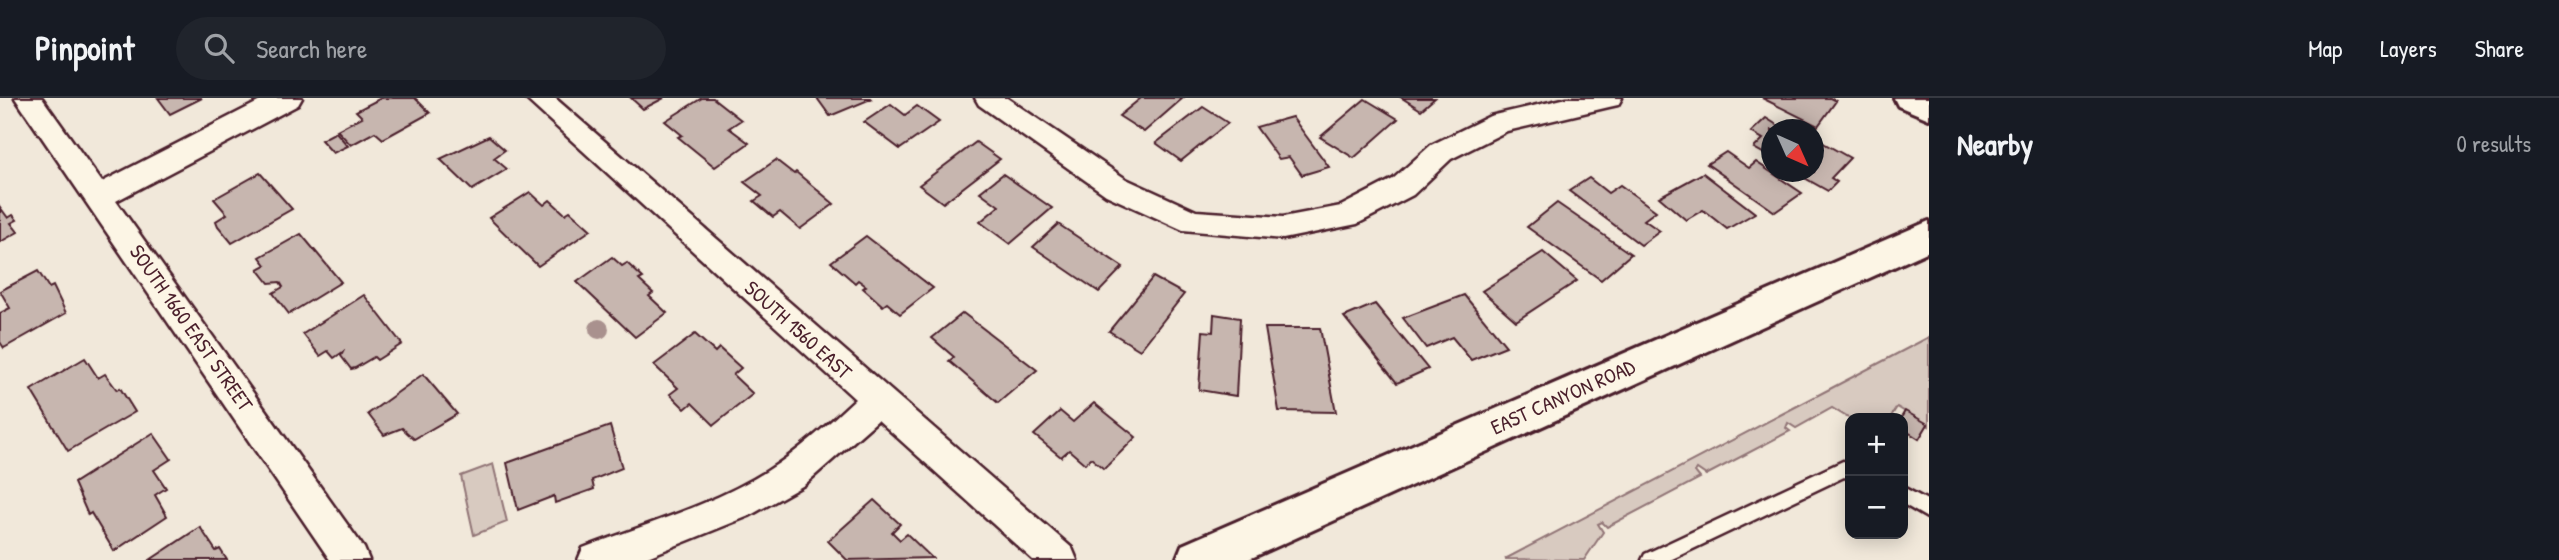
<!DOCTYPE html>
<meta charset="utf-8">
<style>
:root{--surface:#171b24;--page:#20242c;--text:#f1f3f6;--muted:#9ea1a6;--line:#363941}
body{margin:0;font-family:"Patrick Hand",sans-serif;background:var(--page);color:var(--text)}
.controls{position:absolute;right:21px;bottom:21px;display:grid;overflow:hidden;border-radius:14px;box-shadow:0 4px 18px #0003}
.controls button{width:63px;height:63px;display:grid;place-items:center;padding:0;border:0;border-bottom:2px solid var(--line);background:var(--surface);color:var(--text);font:35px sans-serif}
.compass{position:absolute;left:1761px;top:21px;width:63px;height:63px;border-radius:50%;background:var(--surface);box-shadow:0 4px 18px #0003;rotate:135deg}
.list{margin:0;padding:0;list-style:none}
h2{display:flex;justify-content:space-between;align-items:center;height:91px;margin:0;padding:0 28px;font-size:30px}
h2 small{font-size:23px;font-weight:400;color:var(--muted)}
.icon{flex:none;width:38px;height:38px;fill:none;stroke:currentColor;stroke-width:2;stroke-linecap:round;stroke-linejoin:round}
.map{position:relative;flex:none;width:1929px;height:462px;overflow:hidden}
header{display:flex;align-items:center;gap:42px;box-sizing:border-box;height:98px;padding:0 35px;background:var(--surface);border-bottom:2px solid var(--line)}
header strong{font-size:33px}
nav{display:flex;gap:38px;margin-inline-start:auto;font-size:24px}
.search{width:490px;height:63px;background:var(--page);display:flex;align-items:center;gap:18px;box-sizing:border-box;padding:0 24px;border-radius:38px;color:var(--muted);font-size:26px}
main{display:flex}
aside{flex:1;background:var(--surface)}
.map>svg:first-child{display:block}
.green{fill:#d8cac0;stroke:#917476;stroke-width:2}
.building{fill:#c7b6af;stroke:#4a1f2b;stroke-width:2}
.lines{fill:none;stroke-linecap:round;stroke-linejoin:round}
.lane-casing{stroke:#4a1f2b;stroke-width:5}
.street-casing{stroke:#4a1f2b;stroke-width:5}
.secondary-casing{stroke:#4a1f2b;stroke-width:6}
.lane{fill:#fcf5e5;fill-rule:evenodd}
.street{fill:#fcf5e5;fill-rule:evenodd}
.secondary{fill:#fcf5e5;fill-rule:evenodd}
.tree{fill:#a9918e}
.labels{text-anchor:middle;stroke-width:7;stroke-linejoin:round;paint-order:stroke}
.street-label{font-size:21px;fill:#4a1f2b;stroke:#fcf5e5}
</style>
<header>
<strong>Pinpoint</strong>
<div class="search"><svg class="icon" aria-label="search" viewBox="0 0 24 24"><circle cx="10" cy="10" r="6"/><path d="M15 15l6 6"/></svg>Search here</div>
<nav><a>Map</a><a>Layers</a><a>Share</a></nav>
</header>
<main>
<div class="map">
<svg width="1929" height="462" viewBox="0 0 1929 462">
<rect width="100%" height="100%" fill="#f1e8da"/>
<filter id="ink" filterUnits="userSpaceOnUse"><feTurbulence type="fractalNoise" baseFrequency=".0143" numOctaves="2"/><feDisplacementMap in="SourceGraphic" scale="14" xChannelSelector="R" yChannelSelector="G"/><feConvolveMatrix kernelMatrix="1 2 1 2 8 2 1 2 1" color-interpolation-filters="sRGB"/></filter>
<g filter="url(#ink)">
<g class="green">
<path d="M1929,239V328L1897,309L1890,320L1850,321L1832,310L1796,330L1788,325L1786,330L1790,333L1706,377L1697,371L1695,374L1700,380L1607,429L1602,424L1598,426L1603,434L1584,462L1505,461Z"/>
<path d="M493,366L507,424L474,437L461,378Z"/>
</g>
<g class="building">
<path d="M158,0H202L170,16Z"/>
<path d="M381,0H415L430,15L383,41L375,34L351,47L337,32L362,19L356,13Z"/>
<path d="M631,0H664L643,11Z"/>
<path d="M702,0H713L741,22L729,30L749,45L715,69L678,39L682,37L665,23Z"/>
<path d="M817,0H870L871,1L830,18Z"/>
<path d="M1141,0H1183L1144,34L1119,18Z"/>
<path d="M1402,0H1435L1421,12Z"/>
<path d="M1762,0H1830L1836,3L1818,28Z"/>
<path d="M1365,1L1398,21L1354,60L1320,39Z"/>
<path d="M891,6L905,17L917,8L939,24L900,51L864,24Z"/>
<path d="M1203,9L1228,25L1181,63L1156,45Z"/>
<path d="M1292,19L1329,69L1302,77L1289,59L1279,61L1256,29Z"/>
<path d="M1766,20L1785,32H1772V60L1754,50L1763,41L1751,34Z"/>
<path d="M336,34L348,48L333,55L321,42Z"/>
<path d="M489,38L505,52L494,60L507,71L472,92L440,61Z"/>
<path d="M1818,42L1850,60L1831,80L1837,84L1828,93L1794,74H1814V47Z"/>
<path d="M976,44L1000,61L943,105L919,87Z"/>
<path d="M1726,54L1749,70L1756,64L1802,95L1775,114L1707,66Z"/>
<path d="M776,62L794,76L796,74L834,106L800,131L780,114L773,119L754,103L762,98L744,84Z"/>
<path d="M260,75L292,111L232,145L218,128L216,123L227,116L214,101Z"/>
<path d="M1703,75L1755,115L1727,131L1703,112L1686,122L1659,99Z"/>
<path d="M1003,76L1052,110L1010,146L980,124L999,108L980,94Z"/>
<path d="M1589,80L1608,95L1620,87L1656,113L1644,122L1660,133L1641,147L1569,93Z"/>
<path d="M530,94L544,107L550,102L565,116L570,113L591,132L538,168L489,120Z"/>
<path d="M1557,105L1631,156L1601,182L1527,129Z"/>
<path d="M0,109L8,120L13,117L17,122L11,125L18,134L0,144Z"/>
<path d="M1058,126L1123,169L1099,194L1033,149Z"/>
<path d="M301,136L341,184L289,216L273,195L283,189L280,184L269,185L258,171L266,167L260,159Z"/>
<path d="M866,138L933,190L900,216L887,205L883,208L863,190L866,188L858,182L855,185L831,164Z"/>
<path d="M1543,154L1577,183L1516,223L1482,193Z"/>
<path d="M612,159L622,168L627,165L643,180L639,182L653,195L649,198L667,215L635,239L577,184Z"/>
<path d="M38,173L49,190L53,188L66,215L4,250L0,244V215L10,210L0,193Z"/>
<path d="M1153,179L1184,196L1140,252L1109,233Z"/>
<path d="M364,197L402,246L377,262L374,259L355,270L351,271L341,258L343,254L334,260L328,253L320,258L303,236Z"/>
<path d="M1464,197L1506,248L1471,262L1452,239L1426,250L1403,220Z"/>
<path d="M1375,206L1428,271L1397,285L1344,219Z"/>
<path d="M963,215L1037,272L998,305L949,263L954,259L932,240Z"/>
<path d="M1214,216L1240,220L1236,298L1199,292L1203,233L1213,234Z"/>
<path d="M1265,230H1320L1336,314L1279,313Z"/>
<path d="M695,236L715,254L719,250L741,270L733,277L753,296L714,327L692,305L685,311L670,296L678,290L654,267Z"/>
<path d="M85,260L98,280L105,276L117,292L120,290L135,314L68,353L31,292Z"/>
<path d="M423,276L457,316L414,341L402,330L384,337L368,316Z"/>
<path d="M1094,305L1136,339L1104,371L1091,360L1085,366L1069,352L1061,359L1034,337L1060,313L1073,324Z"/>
<path d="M1905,313L1928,326L1919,341L1903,331L1901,320Z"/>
<path d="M610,328L622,370L592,382L594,391L555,405L554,398L518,412L507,365Z"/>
<path d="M153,335L171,361L154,372L166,390L155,397L167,418L114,453L91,415L88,417L74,385Z"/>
<path d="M874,402L900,426L892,434L900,442L907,436L932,460L847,462L828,443Z"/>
<path d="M200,429L216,453L220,451L227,462H150Z"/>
</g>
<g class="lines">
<defs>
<g id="lane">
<path d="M1843,363L1850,365V381L1844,379L1670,462H1642L1645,456Z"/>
<path d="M1903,389L1929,403V421L1903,406Z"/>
</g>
<g id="street">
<path d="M15,0H42L102,84L266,0H302L298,7L116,103L364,450L369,462H330Z"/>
<path d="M525,0H555L1072,450L1077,462H1033L878,322L804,387L749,418L640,462H578L583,450C645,426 711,408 767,373C799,353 827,327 855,301Z"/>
<path d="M975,0H1007L1126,81L1196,113L1283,119L1341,108L1393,81L1431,47L1490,18L1567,0H1622L1618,7L1609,9L1507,33L1451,61L1413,97L1357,126L1283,141L1183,132L1106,97L979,7Z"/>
</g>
<g id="secondary">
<path d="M1894,0H1929V21L1898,8Z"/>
<path d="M1929,123V153L1247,462H1176L1182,447Z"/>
</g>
</defs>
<use href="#lane" class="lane-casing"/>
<use href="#street" class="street-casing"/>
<use href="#secondary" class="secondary-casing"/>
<use href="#lane" class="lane"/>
<use href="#street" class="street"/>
<use href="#secondary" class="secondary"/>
</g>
<circle class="tree" cx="599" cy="231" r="10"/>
</g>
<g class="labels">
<g class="street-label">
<text transform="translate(191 230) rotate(55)" y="7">SOUTH 1660 EAST STREET</text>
<text transform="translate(798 232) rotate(42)" y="7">SOUTH 1560 EAST</text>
<text transform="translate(1563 299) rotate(-24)" y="7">EAST CANYON ROAD</text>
</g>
</g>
</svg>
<div class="controls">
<button>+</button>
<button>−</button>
</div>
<svg class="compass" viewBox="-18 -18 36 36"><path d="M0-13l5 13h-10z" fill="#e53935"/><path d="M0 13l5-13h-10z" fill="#9ea1a6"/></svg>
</div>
<aside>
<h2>Nearby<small>0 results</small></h2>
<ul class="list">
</ul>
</aside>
</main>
